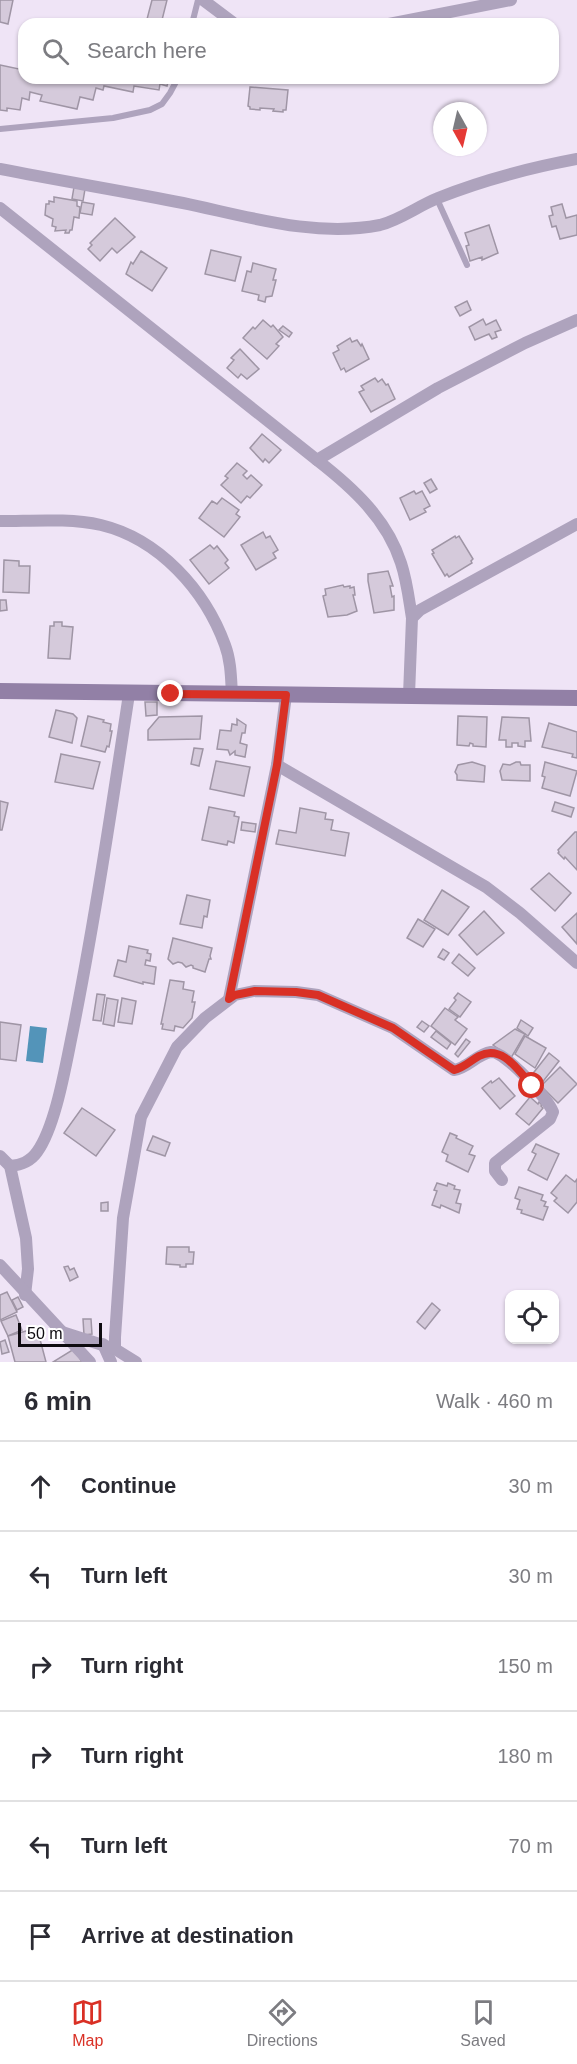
<!DOCTYPE html>
<meta charset="utf-8">
<style>
:root{--surface:#fff;--page:#f7f7f7;--text:#2b2b33;--muted:#7c7c81;--line:#e1e1e2;--accent:#d93025}
body{margin:0;font-family:Arial,sans-serif;background:var(--page);color:var(--text)}
.controls{position:absolute;right:18px;bottom:18px;display:grid;overflow:hidden;border-radius:12px;box-shadow:0 2px 4px #0004}
.controls button{width:54px;height:54px;display:grid;place-items:center;padding:0;border:0;border-bottom:2px solid var(--line);background:var(--surface);color:var(--text);font:30px sans-serif}
.compass{position:absolute;left:433px;top:102px;width:54px;height:54px;border-radius:50%;background:var(--surface);box-shadow:0 2px 4px #0004;rotate:172deg}
.scale{position:absolute;left:18px;bottom:15px;width:84px;box-sizing:border-box;padding-left:6px;border:3px solid #0e0b10;border-top:0;font-size:16px;line-height:21px;white-space:nowrap;color:#0e0b10;-webkit-text-stroke:4px #fff;paint-order:stroke}
.stop{position:absolute;width:18px;height:18px;margin:-14px;border:4px solid #d93025;border-radius:50%;background:#fff}
.stop.end{background:#d93025;border-color:#fff;box-shadow:0 2px 6px #0008}
.list{margin:0;padding:0;list-style:none}
h2{display:flex;justify-content:space-between;align-items:center;height:78px;margin:0;padding:0 24px;font-size:26px}
h2 small{font-size:20px;font-weight:400;color:var(--muted)}
.list li{display:grid;grid-template-columns:39px 1fr auto;gap:18px;align-items:center;box-sizing:border-box;height:90px;padding:0 24px;border-top:2px solid var(--line)}
.list b{display:block;font-size:22px;white-space:nowrap}
.list em{font-size:20px;font-style:normal;color:var(--muted)}
.icon{flex:none;width:33px;height:33px;fill:none;stroke:currentColor;stroke-width:2;stroke-linecap:round;stroke-linejoin:round}
.map{position:relative;flex:none;width:577px;height:1362px;overflow:hidden}
.search{position:absolute;background:var(--surface);box-shadow:0 2px 4px #0004;left:18px;right:18px;top:18px;height:66px;display:flex;align-items:center;gap:15px;box-sizing:border-box;padding:0 21px;border-radius:18px;color:var(--muted);font-size:22px}
.sheet{height:618px;background:var(--surface)}
nav{display:flex;justify-content:space-around;align-items:center;box-sizing:border-box;height:84px;border-top:2px solid var(--line);background:var(--surface);font-size:16px;color:var(--muted)}
nav a{display:grid;justify-items:center;gap:3px}
nav .on{color:var(--accent)}
.map>svg:first-child{display:block}
.water{fill:#5394b9}
.building{fill:#d5cadb;stroke:#9f95a5;stroke-width:1.5}
.lines{fill:none;stroke-linecap:round;stroke-linejoin:round}
.lane{stroke:#aea3bd;stroke-width:6}
.street{stroke:#aea3bd;stroke-width:12}
.secondary{stroke:#9280a6;stroke-width:16}
.route{stroke:#d93025;stroke-width:8}
</style>
<div class="map">
<svg width="577" height="1362" viewBox="0 0 577 1362">
<rect width="100%" height="100%" fill="#efe4f6"/>
<path class="water" d="M30,1026L47,1028L43,1063L26,1061Z"/>
<g class="building">
<path d="M0,0H13L8,24L0,22Z"/>
<path d="M152,0H167L161,24L146,23Z"/>
<path d="M0,65L24,70V78H169L167,86L160,84L159,90L134,86L133,92L104,86L103,90L96,88L93,100L80,97L77,109L40,101L42,95L30,92L29,100L22,98L20,110L7,108V111L0,110Z"/>
<path d="M250,87L288,90L286,110H283V112L273,111L274,109L260,108V110L250,109V107L248,106Z"/>
<path d="M74,187L85,189L83,201L72,199Z"/>
<path d="M54,197L77,201V206L80,207L79,218L74,217L72,230H70L69,233H65L66,230L55,231L56,227L52,226L53,219L45,215L46,204H49V201L54,202Z"/>
<path d="M82,202L94,204L92,215L80,213Z"/>
<path d="M562,204L566,218L577,215V235L560,239L556,226L552,227L549,216L553,215L551,207Z"/>
<path d="M115,218L135,237L117,253L112,248L100,261L88,249L92,245L90,243Z"/>
<path d="M489,225L498,253L482,260V257L470,261L466,246L469,245L465,233Z"/>
<path d="M211,250L241,257L235,281L205,274Z"/>
<path d="M141,251L167,268L152,291L126,274L131,262L133,264Z"/>
<path d="M253,263L276,269L273,280H276L272,296L266,297L265,302L258,300L259,295L242,291L247,271L251,272Z"/>
<path d="M467,301L471,310L460,316L455,307Z"/>
<path d="M483,319L486,325L496,320L501,330L495,332L497,337L492,339L489,334L475,340L469,327Z"/>
<path d="M263,320L271,327L273,325L283,337L276,344L279,346L267,359L243,338L253,327L255,329Z"/>
<path d="M283,326L292,333L289,337L279,330Z"/>
<path d="M350,338L352,342L357,340L361,346L362,344L369,359L346,372L344,368L341,370L333,353L339,350L337,346Z"/>
<path d="M240,349L259,369L247,379L241,374L238,378L227,368L234,360L231,358Z"/>
<path d="M375,378L378,382L382,379L386,385L388,384L395,399L371,412L359,392L364,390L361,386Z"/>
<path d="M262,434L281,450L269,463L265,459L263,462L250,448Z"/>
<path d="M237,463L247,471L243,475L247,479L251,475L262,485L250,498L247,496L241,503L221,485L228,478L225,476Z"/>
<path d="M431,479L437,489L430,493L424,483Z"/>
<path d="M414,491L416,494L422,491L430,506L424,509L426,512L410,520L400,498Z"/>
<path d="M222,498L239,510L236,514L240,517L224,537L199,518L212,501L217,504Z"/>
<path d="M263,532L266,538L270,536L278,550L273,553L276,558L256,570L241,545Z"/>
<path d="M455,536L456,538L459,536L473,559L471,561L472,563L449,577L447,574L445,576L432,554L434,553L432,550Z"/>
<path d="M210,545L214,549L217,546L228,560L225,563L229,568L209,584L190,560Z"/>
<path d="M4,560L19,561V566H30L29,593L3,592Z"/>
<path d="M388,571L393,586H390L392,597L394,596V610L374,613L368,581V574Z"/>
<path d="M343,585L344,587L350,586V588L354,587L355,595H353L357,611L347,615L328,617L323,596L326,595L325,589Z"/>
<path d="M0,600H6L7,610L0,611Z"/>
<path d="M54,622H62V626L73,627L70,659L48,658L50,626H54Z"/>
<path d="M145,702H157V715L146,716Z"/>
<path d="M56,710L73,714L77,718L72,743L49,737Z"/>
<path d="M88,716L104,720L103,722L111,724L110,731H112L109,747L107,746L105,752L81,746Z"/>
<path d="M202,716L200,739L148,740V730L159,717Z"/>
<path d="M458,716L487,717L486,747L473,746V744L470,743L469,746L457,745Z"/>
<path d="M502,717L529,718L531,741H525V747L518,746V743H512V747H506V740H499Z"/>
<path d="M237,719L246,725L245,733H242L240,743L247,745L245,757L235,755V751L230,755L228,750L217,749L220,730L231,731L232,724L237,725Z"/>
<path d="M549,723L577,732V758L572,757L573,754L542,747Z"/>
<path d="M194,748L203,749L199,766L191,764Z"/>
<path d="M61,754L100,762L93,789L55,782Z"/>
<path d="M216,761L250,767L244,796L210,789Z"/>
<path d="M472,762L485,766L484,782L457,780V775L455,772L458,765Z"/>
<path d="M516,762H520L521,765H530V781L502,780L500,771L503,764L510,765Z"/>
<path d="M545,762L577,771L570,796L542,788L545,777L542,776Z"/>
<path d="M0,801L8,803L2,830H0Z"/>
<path d="M555,802L574,808L571,817L552,811Z"/>
<path d="M209,807L235,812L234,816L239,817L234,843L228,841L227,845L202,840Z"/>
<path d="M300,808L326,813L325,819L333,820L331,830L349,833L345,856L276,844L279,830L296,833Z"/>
<path d="M242,822L256,824L255,832L241,830Z"/>
<path d="M575,832H577V870L565,857L564,859L558,853L559,852L558,850Z"/>
<path d="M549,873L571,893L555,911L531,889Z"/>
<path d="M442,890L469,907L448,935L424,920Z"/>
<path d="M187,895L210,900L207,917L204,916L202,928L180,924Z"/>
<path d="M484,911L504,933L477,955L459,935Z"/>
<path d="M577,913V944L562,927Z"/>
<path d="M418,919L435,929L423,947L407,938Z"/>
<path d="M173,938L212,948L210,956L211,959H209L205,972L193,968V966L191,965L186,967L182,963L178,962L173,964L168,959Z"/>
<path d="M129,946L148,950L147,953L151,954L150,961L146,960L145,965L156,967L154,984L143,982V984L114,976L118,960L126,962Z"/>
<path d="M443,949L449,953L444,960L438,957Z"/>
<path d="M459,954L475,968L468,976L452,963Z"/>
<path d="M170,980L184,982L183,989L194,991L192,1002H195L192,1018L183,1028L175,1026L174,1031L162,1029L163,1024H161Z"/>
<path d="M458,993L471,1002L460,1017L449,1009L456,1000L454,998Z"/>
<path d="M97,994L105,995L101,1021L93,1020Z"/>
<path d="M107,998L118,1000L114,1026L103,1024Z"/>
<path d="M122,998L136,1001L132,1024L118,1022Z"/>
<path d="M445,1008L458,1017L455,1020L467,1029L455,1045L431,1026Z"/>
<path d="M521,1020L533,1028L528,1036L517,1028Z"/>
<path d="M422,1021L429,1026L424,1032L417,1027Z"/>
<path d="M0,1022L21,1025L16,1061L0,1059Z"/>
<path d="M515,1029L525,1034L511,1058L493,1045Z"/>
<path d="M436,1031L451,1043L447,1049L431,1037Z"/>
<path d="M525,1036L546,1048L535,1068L515,1054Z"/>
<path d="M466,1039L470,1042L458,1057L455,1054Z"/>
<path d="M549,1053L559,1061L541,1084L531,1076Z"/>
<path d="M560,1067L577,1084L558,1103L541,1086Z"/>
<path d="M499,1078L515,1096L500,1109L482,1088L491,1081L492,1083Z"/>
<path d="M530,1097L538,1104L539,1102L542,1105L541,1106L543,1108L529,1125L516,1114Z"/>
<path d="M82,1108L115,1130L96,1156L64,1133Z"/>
<path d="M450,1133L457,1136L456,1138L473,1146L469,1154L475,1156L468,1172L446,1161L448,1155L442,1152Z"/>
<path d="M153,1136L170,1143L165,1156L147,1150Z"/>
<path d="M536,1144L559,1154L547,1180L528,1170L536,1154L532,1152Z"/>
<path d="M566,1175L575,1182L577,1179V1202L568,1213L554,1201L557,1198L551,1193Z"/>
<path d="M437,1183L447,1186L448,1183L455,1186L454,1189L460,1190L456,1203L461,1204L459,1213L441,1205L440,1208L432,1205L437,1191L434,1190Z"/>
<path d="M519,1187L543,1195L541,1200L546,1202L544,1206L548,1207L543,1220L521,1213L522,1210L517,1209L520,1200L515,1198Z"/>
<path d="M108,1202V1211H101V1203Z"/>
<path d="M167,1247H189V1252H194L193,1264H186V1267H180V1265L166,1264Z"/>
<path d="M68,1266L70,1270L74,1268L78,1277L70,1281L64,1267Z"/>
<path d="M7,1292L17,1312L0,1320V1295Z"/>
<path d="M18,1297L23,1307L17,1310L12,1300Z"/>
<path d="M432,1303L440,1310L425,1329L417,1322Z"/>
<path d="M16,1315L22,1330L8,1336L1,1321Z"/>
<path d="M83,1319H91L92,1334L84,1335Z"/>
<path d="M37,1328L46,1362H15L8,1336Z"/>
<path d="M5,1340L9,1352L2,1354L0,1342Z"/>
<path d="M74,1349L82,1362H53Z"/>
</g>
<g class="lines">
<g class="lane">
<path d="M192,24L198,0"/>
<path d="M0,129L113,118L150,110L162,104L170,93L178,78"/>
<path d="M437,199L467,265"/>
</g>
<g class="street">
<path d="M203,0L235,24"/>
<path d="M389,24L511,0"/>
<path d="M0,169C61,181 122,191 183,203C246,216 315,238 380,225C400,220 418,206 438,198C483,180 529,168 577,159"/>
<path d="M0,208L317,460L438,388L525,343L577,320"/>
<path d="M317,460C353,488 387,519 401,563C407,581 409,600 412,618"/>
<path d="M0,521C33,521 69,518 101,525C159,539 205,590 225,645C231,661 231,678 232,695"/>
<path d="M409,695L412,618L420,610L577,524"/>
<path d="M277,765L486,887L520,913L577,963"/>
<path d="M229,999L277,765L286,695"/>
<path d="M0,1156L10,1166L26,1238L28,1269L25,1295"/>
<path d="M10,1166C21,1165 30,1162 37,1152C56,1126 66,1063 73,1030C95,919 112,806 129,694"/>
<path d="M0,1265L90,1362"/>
<path d="M62,1332L115,1349"/>
<path d="M103,1344L111,1362"/>
<path d="M136,1362L115,1349V1337L123,1218L141,1117L177,1047L205,1018L235,995L254,991L296,992L318,995L393,1028L454,1070C468,1068 477,1054 491,1052C505,1051 548,1099 553,1112L550,1119L495,1163V1171L502,1180"/>
</g>
<path class="secondary" d="M0,691L577,698"/>
</g>
<g class="lines">
<path class="route" d="M171,694L286,695L277,765L229,999L235,995L255,991L296,992L318,995L393,1028L454,1070C464,1068 470,1061 479,1056C502,1044 518,1070 532,1086"/>
</g>
</svg>
<div class="controls">
<button><svg class="icon" aria-label="locate" viewBox="0 0 24 24"><circle cx="12" cy="12" r="6"/><path d="M12 2v4M12 18v4M2 12h4M18 12h4"/></svg></button>
</div>
<svg class="compass" viewBox="-18 -18 36 36"><path d="M0-13l5 13h-10z" fill="#e53935"/><path d="M0 13l5-13h-10z" fill="#7c7c81"/></svg>
<div class="scale">50 m</div>
<div class="stop" style="left:532px;top:1086px"></div>
<div class="stop end" style="left:171px;top:694px"></div>
<div class="search"><svg class="icon" aria-label="search" viewBox="0 0 24 24"><circle cx="10" cy="10" r="6"/><path d="M15 15l6 6"/></svg>Search here</div>
</div>
<section class="sheet">
<h2>6 min<small>Walk · 460 m</small></h2>
<ul class="list">
<li><svg class="icon" aria-label="ahead" viewBox="0 0 24 24"><path d="M12 20V5M6 11l6-6 6 6"/></svg><div><b>Continue</b></div><em>30 m</em></li>
<li><svg class="icon" aria-label="left" viewBox="0 0 24 24"><path d="M17 20v-9H6M10 6l-5 5 5 5"/></svg><div><b>Turn left</b></div><em>30 m</em></li>
<li><svg class="icon" aria-label="right" viewBox="0 0 24 24"><path d="M7 20v-9h11M14 6l5 5-5 5"/></svg><div><b>Turn right</b></div><em>150 m</em></li>
<li><svg class="icon" aria-label="right" viewBox="0 0 24 24"><path d="M7 20v-9h11M14 6l5 5-5 5"/></svg><div><b>Turn right</b></div><em>180 m</em></li>
<li><svg class="icon" aria-label="left" viewBox="0 0 24 24"><path d="M17 20v-9H6M10 6l-5 5 5 5"/></svg><div><b>Turn left</b></div><em>70 m</em></li>
<li><svg class="icon" aria-label="arrive" viewBox="0 0 24 24"><path d="M6 21V4h12l-3 4 3 4H6"/></svg><div><b>Arrive at destination</b></div></li>
</ul>
</section>
<nav>
<a class="on"><svg class="icon" aria-label="map" viewBox="0 0 24 24"><path d="M3 6l6-2 6 2 6-2v14l-6 2-6-2-6 2zM9 4v14M15 6v14"/></svg>Map</a>
<a><svg class="icon" aria-label="directions" viewBox="0 0 24 24"><path d="M12 3l9 9-9 9-9-9zM9 14v-3h6M13 9l2 2-2 2"/></svg>Directions</a>
<a><svg class="icon" aria-label="saved" viewBox="0 0 24 24"><path d="M7 4h10v16l-5-4-5 4z"/></svg>Saved</a>
</nav>
